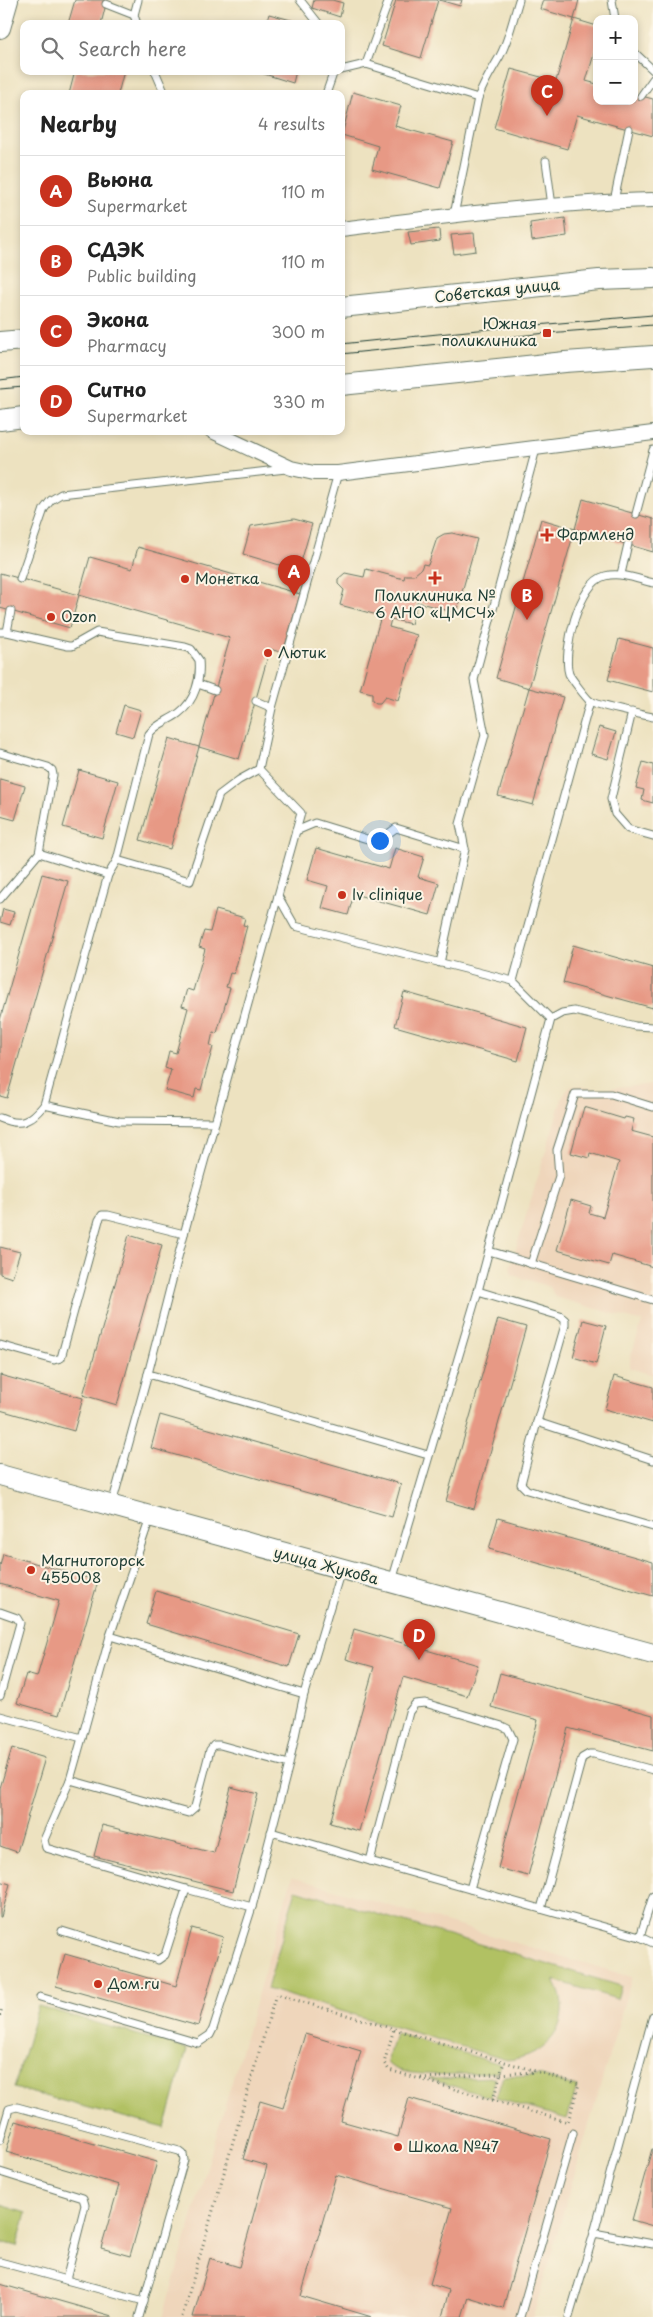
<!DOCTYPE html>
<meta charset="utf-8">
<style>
:root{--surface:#fff;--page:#f2f2f2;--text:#222;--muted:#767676;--line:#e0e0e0;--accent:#c8321e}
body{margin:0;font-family:"Playpen Sans",sans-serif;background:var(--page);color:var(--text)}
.controls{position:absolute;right:15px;top:15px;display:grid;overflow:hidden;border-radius:10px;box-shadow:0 2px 8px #0003}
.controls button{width:45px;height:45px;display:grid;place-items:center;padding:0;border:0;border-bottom:1px solid var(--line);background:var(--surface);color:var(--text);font:25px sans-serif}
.you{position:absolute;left:379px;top:840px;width:18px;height:18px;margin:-12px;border:4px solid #fff;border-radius:50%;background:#1a73e8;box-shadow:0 0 0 8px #1a73e833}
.badge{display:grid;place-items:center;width:32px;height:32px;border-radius:50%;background:var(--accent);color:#fff;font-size:16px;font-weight:700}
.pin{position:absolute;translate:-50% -41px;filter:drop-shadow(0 1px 2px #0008)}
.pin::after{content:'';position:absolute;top:26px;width:18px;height:15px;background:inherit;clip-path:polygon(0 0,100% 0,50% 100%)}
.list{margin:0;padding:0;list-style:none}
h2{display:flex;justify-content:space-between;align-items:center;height:65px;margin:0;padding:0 20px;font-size:21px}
h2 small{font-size:16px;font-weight:400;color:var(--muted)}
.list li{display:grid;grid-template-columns:32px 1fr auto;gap:15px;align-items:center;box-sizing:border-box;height:70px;padding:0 20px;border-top:1px solid var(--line)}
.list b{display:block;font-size:19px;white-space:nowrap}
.list p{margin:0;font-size:16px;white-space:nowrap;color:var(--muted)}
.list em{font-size:16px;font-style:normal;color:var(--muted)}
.icon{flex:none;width:28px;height:28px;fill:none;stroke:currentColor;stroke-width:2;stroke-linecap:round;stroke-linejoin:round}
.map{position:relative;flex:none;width:653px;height:2317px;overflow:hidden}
.search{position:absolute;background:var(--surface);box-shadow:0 2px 8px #0003;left:20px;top:20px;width:325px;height:55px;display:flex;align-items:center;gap:12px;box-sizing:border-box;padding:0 18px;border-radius:10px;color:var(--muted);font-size:19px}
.panel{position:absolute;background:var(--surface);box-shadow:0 2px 8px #0003;left:20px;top:90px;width:325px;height:345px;border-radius:10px}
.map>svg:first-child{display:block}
.built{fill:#efd6bb}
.green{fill:#b1c164;stroke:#687f4c}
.building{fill:#e79985}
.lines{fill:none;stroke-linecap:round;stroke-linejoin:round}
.lane-casing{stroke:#677765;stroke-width:9}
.street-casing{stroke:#677765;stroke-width:16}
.secondary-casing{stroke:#677765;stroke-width:22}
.path{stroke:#677765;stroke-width:3;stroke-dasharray:1 4;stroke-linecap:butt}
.lane{stroke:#fff;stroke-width:7}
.street{stroke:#fff;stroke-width:14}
.secondary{stroke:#fff;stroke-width:20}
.tram{stroke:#1f3d34;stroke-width:1}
.poi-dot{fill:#c8321e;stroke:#fcf5e5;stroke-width:2}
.labels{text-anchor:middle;stroke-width:4;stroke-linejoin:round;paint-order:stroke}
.street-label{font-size:15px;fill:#1f3d34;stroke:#fcf5e5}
.poi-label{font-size:15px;fill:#1f3d34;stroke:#fcf5e5;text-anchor:start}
</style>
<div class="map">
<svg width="653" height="2317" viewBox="0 0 653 2317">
<rect width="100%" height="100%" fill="#fcf5e5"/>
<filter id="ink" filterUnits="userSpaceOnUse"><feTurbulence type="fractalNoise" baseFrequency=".02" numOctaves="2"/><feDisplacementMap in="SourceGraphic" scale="10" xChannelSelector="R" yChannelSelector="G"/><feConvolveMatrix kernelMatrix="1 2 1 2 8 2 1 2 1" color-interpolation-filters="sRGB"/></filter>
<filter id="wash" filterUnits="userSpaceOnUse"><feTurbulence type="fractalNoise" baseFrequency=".0096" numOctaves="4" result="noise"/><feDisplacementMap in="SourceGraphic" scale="20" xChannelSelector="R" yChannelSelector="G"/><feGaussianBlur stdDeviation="1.12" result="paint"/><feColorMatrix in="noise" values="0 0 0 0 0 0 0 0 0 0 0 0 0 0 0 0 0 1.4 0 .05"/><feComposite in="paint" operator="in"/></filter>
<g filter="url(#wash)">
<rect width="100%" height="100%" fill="#ede2c0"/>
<g class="built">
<path d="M653,1084V1375L630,1368V1359L642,1322L555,1297L550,1287L512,1275L510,1268L562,1098L566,1092L570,1087L577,1086L599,1090Z"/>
<path d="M292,1877L632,1977L533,2317H163Z"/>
</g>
<g class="green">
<path d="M296,1890L621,1986L617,1999L554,1980C556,1985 560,1992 561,1998C568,2034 540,2057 507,2060L267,1989Z"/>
<path d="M38,2006L187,2049L165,2128L14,2088Z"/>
<path d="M395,2033L500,2064L498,2072C477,2073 396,2081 387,2062Z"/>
<path d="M539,2075L577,2087L567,2119L496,2098L503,2076Z"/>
<path d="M496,2077L490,2097L429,2079Z"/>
<path d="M0,2205L26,2213L17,2246L0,2242Z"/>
</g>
<g id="blocks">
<g class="building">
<path d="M75,0H107L101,24H68Z"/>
<path d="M314,0H332L343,3L340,17L312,8Z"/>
<path d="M396,0H438L421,58L382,46Z"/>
<path d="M439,0H462L460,6Z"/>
<path d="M543,0H579L574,19L540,9Z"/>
<path d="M269,14L302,23V24H266Z"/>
<path d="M574,19L597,26V44L586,81L597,84V101H634V94L653,99V136L577,115L567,149L494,128L511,69L556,81Z"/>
<path d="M75,71H124L118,94H69Z"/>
<path d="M255,71H296L293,83Z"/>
<path d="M353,92L401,106L395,126L453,142L440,188L372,169L378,146L342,135Z"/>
<path d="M565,218L567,236L532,241L530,223Z"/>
<path d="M439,229L440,241L411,245L408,232Z"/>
<path d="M474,233L476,251L454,254L451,235Z"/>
<path d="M583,499L653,519V552L575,529Z"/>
<path d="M294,519L312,524L299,569L296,570L243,554L251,526Z"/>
<path d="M541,519L575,529L529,688L496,678Z"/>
<path d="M452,533L477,539L456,613L417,602L411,624L391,619L389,627L417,635L398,701L385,697L380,703H376L372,700V693L360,690L381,616L340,605L344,590L338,584V579L345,573L364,577L366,569L404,579L405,575H414L421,569L423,564L428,565L437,538L444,534Z"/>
<path d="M138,547L300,594L283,653L270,649L239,759L199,747L170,849L140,840L169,738L199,747L230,638L79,595L90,557L132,569Z"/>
<path d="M0,573L79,595L70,628L0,608Z"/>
<path d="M619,639L653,648V692L608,680Z"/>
<path d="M529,688L563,697L533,805L498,796Z"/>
<path d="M124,705L141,710L133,737L116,732Z"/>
<path d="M599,727L616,732L608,759L591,754Z"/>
<path d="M643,762L653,765V803L642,800L644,790L636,788Z"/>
<path d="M79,770L118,781L102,838L63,827Z"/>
<path d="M0,779L25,786L15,820L0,816Z"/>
<path d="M316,848L389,869L395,848L424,857L418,877L439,883L430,915L354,894L348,915L322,908L328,886L307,880Z"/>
<path d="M42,874L68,881L7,1098L0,1096V1020Z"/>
<path d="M3,909L14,912L10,925L0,922Z"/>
<path d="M216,910L245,918L243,925L247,926L234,974L230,973L226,987L230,988L217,1033L213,1032L210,1046L213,1047L201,1090L196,1089L194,1098L165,1090L171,1070L165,1068L169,1051L176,1053L188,1008L182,1006L187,989L193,991L205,949L199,947L204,931L210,932Z"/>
<path d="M573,945L653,968V1008L563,983Z"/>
<path d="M404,992L527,1027L518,1061L395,1026Z"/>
<path d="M584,1107L624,1119L625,1117L634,1119L631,1131L653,1137V1267L612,1255L609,1265L557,1250L571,1200L591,1206L589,1213L603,1217L619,1162L590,1153L589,1158L571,1153Z"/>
<path d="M129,1235L162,1245L117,1405L83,1395Z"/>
<path d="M0,1247L20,1252L12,1278L0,1274Z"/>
<path d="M498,1319L526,1327L474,1509L446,1501Z"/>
<path d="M583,1320L606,1326L596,1364L573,1357Z"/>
<path d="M0,1375L83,1398L74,1431L0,1410Z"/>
<path d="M614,1376L653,1387V1423L605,1409Z"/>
<path d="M160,1415L401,1484L392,1517L151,1448Z"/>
<path d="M498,1518L653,1562V1596L489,1549Z"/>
<path d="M3,1554L98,1581L59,1715L17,1703L26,1674L37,1677L59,1601L0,1584V1566Z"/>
<path d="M156,1591L299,1634L289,1667L146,1624Z"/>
<path d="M354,1629L478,1665L467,1696L403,1677L359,1831L330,1823L374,1667L346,1659Z"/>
<path d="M500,1673L653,1715V1751L568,1728L528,1876L498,1868L538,1720L491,1707Z"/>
<path d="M12,1748L45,1758L17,1852L0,1846V1788Z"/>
<path d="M231,1787L258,1794L233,1891L94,1856L102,1825L214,1853Z"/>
<path d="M0,1881L10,1884L1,1917H0Z"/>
<path d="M192,1928L223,1937L198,2026L56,1986L65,1954L176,1986Z"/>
<path d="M305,2034L361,2051L341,2121L398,2137L409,2098L551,2139L503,2308L468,2297L462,2317H442L449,2290L430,2284L452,2208L336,2175L301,2296L372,2317H193L210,2258L239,2267L267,2166L243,2159L260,2101L283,2108Z"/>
<path d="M15,2121L157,2162L130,2256L101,2248L119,2185L6,2152Z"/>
<path d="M652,2149H653V2226L632,2220Z"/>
<path d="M0,2284L112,2316V2317H0Z"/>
</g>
</g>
</g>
<g filter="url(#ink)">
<use href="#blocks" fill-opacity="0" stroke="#677765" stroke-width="1"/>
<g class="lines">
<defs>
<g id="lane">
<path d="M300,0L319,24"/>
<path d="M389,0L366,64L478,98"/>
<path d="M612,0L615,19"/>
<path d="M106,4L134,15"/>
<path d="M137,24L134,15L138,0"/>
<path d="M634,52L653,70"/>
<path d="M341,70L366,64"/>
<path d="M155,71L165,94"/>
<path d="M326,94L334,71"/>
<path d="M641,96L653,79"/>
<path d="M546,161L552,206"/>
<path d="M614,201L629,129"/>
<path d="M454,215L478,98C484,82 492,70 500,56C509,39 513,19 519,0"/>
<path d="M636,514L653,450"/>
<path d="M621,574L628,544"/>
<path d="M20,579L44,509L51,500L61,494L286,469"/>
<path d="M653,583C637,579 621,572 605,576C579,582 562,652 569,674C571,678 586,698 590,701C600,707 640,714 653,717"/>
<path d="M0,632H7L11,611"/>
<path d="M7,632L68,646H72L97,632L185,647L191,649L199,660C201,679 195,701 179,713C169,721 157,723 149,734L117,860"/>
<path d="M198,684L215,690"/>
<path d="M256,701L272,708"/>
<path d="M632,712L611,799L615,814L628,829L653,836"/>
<path d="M0,753L48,767L52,770L53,775L39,853L0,899"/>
<path d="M296,831L315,823L377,842L396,828L465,849"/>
<path d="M108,875L117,860L190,881L219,795L239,780L259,769"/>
<path d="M278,896L295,926L513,981"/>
<path d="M440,963L465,849L460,824L485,735L474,680L536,449"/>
<path d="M551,1019L562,1013L574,1011L635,1026L653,1027"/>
<path d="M44,1105L119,1121L215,1122"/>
<path d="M0,1118C21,1127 30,1122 44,1105L108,875L39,853"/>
<path d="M489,1251L653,1300"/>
<path d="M531,1264L559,1176L557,1150L575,1094H611L653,1107"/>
<path d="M478,1291L551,1019L513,981L590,701"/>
<path d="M0,1345L54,1360L61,1358L99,1220L102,1215H108L184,1234"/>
<path d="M148,1374L184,1234L301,813L259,769L272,708L338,473"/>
<path d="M653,1460L537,1422L521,1484L527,1490L653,1527"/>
<path d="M112,1504L148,1374L428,1455"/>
<path d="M392,1581L478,1291L560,1316L565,1320V1325L537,1422"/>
<path d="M0,1612L17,1618L20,1623L0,1696"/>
<path d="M110,1636L304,1694L341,1570"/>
<path d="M0,1716L82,1738L110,1636L150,1518"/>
<path d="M82,1738L70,1780L44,1840L46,1848L186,1889"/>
<path d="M70,1780L188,1813L195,1807L210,1750L214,1745H220L289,1764"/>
<path d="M271,1832L370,1861L409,1712L415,1704L425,1703L502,1726L508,1729L513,1739L470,1889"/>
<path d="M370,1861L640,1937L653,1943"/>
<path d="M541,1909L582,1758L589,1754H594L653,1770"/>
<path d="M62,1931L158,1960L165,1955L186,1889L252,1907L289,1764L304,1694"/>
<path d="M640,1937L653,1896"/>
<path d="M40,1997L198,2043L210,2035L213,2029L252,1907"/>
<path d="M653,2016L594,2233L653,2244"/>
<path d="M0,2140L9,2109L17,2107L179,2151L183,2154L184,2160L139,2317"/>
<path d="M0,2172L83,2198L85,2205L66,2280L144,2301"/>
<path d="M0,2262L66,2280"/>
<path d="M520,2317L573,2133"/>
<path d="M569,2317L594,2233"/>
</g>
<g id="street">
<path d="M341,229C445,216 549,203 653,200"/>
<path d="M212,431L291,468L314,473H338L653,433"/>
</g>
<g id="secondary">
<path d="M0,28L8,0"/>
<path d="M341,307L599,280L653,278"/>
<path d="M0,342L24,340"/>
<path d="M341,385L565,362L653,356"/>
<path d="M0,420L24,417"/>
<path d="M0,1475L653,1654"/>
</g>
</defs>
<use href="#lane" class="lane-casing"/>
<use href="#street" class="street-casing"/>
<use href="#secondary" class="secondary-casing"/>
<g class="path">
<path d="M0,2016L2,2007"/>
<path d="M421,2078L535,2072"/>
<path d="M493,2100L504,2062"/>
<path d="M182,2317L276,1994L579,2084L568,2122L389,2070L384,2063L394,2029"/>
</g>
<use href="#lane" class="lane"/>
<use href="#street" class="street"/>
<use href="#secondary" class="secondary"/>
<g class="tram">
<path d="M341,344L467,331L653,315"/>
<path d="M341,354L547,333L653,325"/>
<path d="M0,380L24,377"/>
<path d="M0,389L24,387"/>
</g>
</g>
</g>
<g class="poi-dot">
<rect x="542" y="328" width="10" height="10" rx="2.5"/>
<path d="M544.5 527.5h5v5h5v5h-5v5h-5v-5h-5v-5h5z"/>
<path d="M432.5 570.5h5v5h5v5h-5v5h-5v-5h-5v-5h5z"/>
<circle cx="185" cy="579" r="5"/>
<circle cx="51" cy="617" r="5"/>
<circle cx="268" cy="653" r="5"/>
<circle cx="342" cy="895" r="5"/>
<circle cx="31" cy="1570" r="5"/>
<circle cx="98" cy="1984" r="5"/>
<circle cx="398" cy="2147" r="5"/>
</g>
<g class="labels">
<g class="street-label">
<text transform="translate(497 291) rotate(-6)" y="5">Советская улица</text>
<text transform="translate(326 1566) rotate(15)" y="5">улица Жукова</text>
</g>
<g class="poi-label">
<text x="537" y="329" text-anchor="end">Южная<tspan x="537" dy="17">поликлиника</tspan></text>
<text x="557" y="540">Фармленд</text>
<text x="195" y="584">Монетка</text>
<text x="435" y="601" text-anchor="middle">Поликлиника №<tspan x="435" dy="17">6 АНО «ЦМСЧ»</tspan></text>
<text x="61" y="622">Ozon</text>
<text x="278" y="658">Лютик</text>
<text x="352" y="900">Iv clinique</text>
<text x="41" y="1566">Магнитогорск<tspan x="41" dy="17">455008</tspan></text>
<text x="108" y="1989">Дом.ru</text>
<text x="408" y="2152">Школа №47</text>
</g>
</g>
</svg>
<div class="controls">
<button>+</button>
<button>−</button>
</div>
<div class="you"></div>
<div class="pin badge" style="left:294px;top:596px">A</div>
<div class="pin badge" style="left:527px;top:620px">B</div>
<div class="pin badge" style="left:547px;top:116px">C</div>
<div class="pin badge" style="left:419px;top:1660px">D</div>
<div class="search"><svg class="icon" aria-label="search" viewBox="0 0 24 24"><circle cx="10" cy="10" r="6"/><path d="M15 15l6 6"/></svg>Search here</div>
<section class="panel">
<h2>Nearby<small>4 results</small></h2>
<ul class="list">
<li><span class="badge">A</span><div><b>Вьюна</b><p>Supermarket</p></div><em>110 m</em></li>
<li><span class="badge">B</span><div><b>СДЭК</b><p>Public building</p></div><em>110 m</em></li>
<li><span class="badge">C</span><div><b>Экона</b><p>Pharmacy</p></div><em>300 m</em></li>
<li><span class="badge">D</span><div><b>Ситно</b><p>Supermarket</p></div><em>330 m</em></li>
</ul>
</section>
</div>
